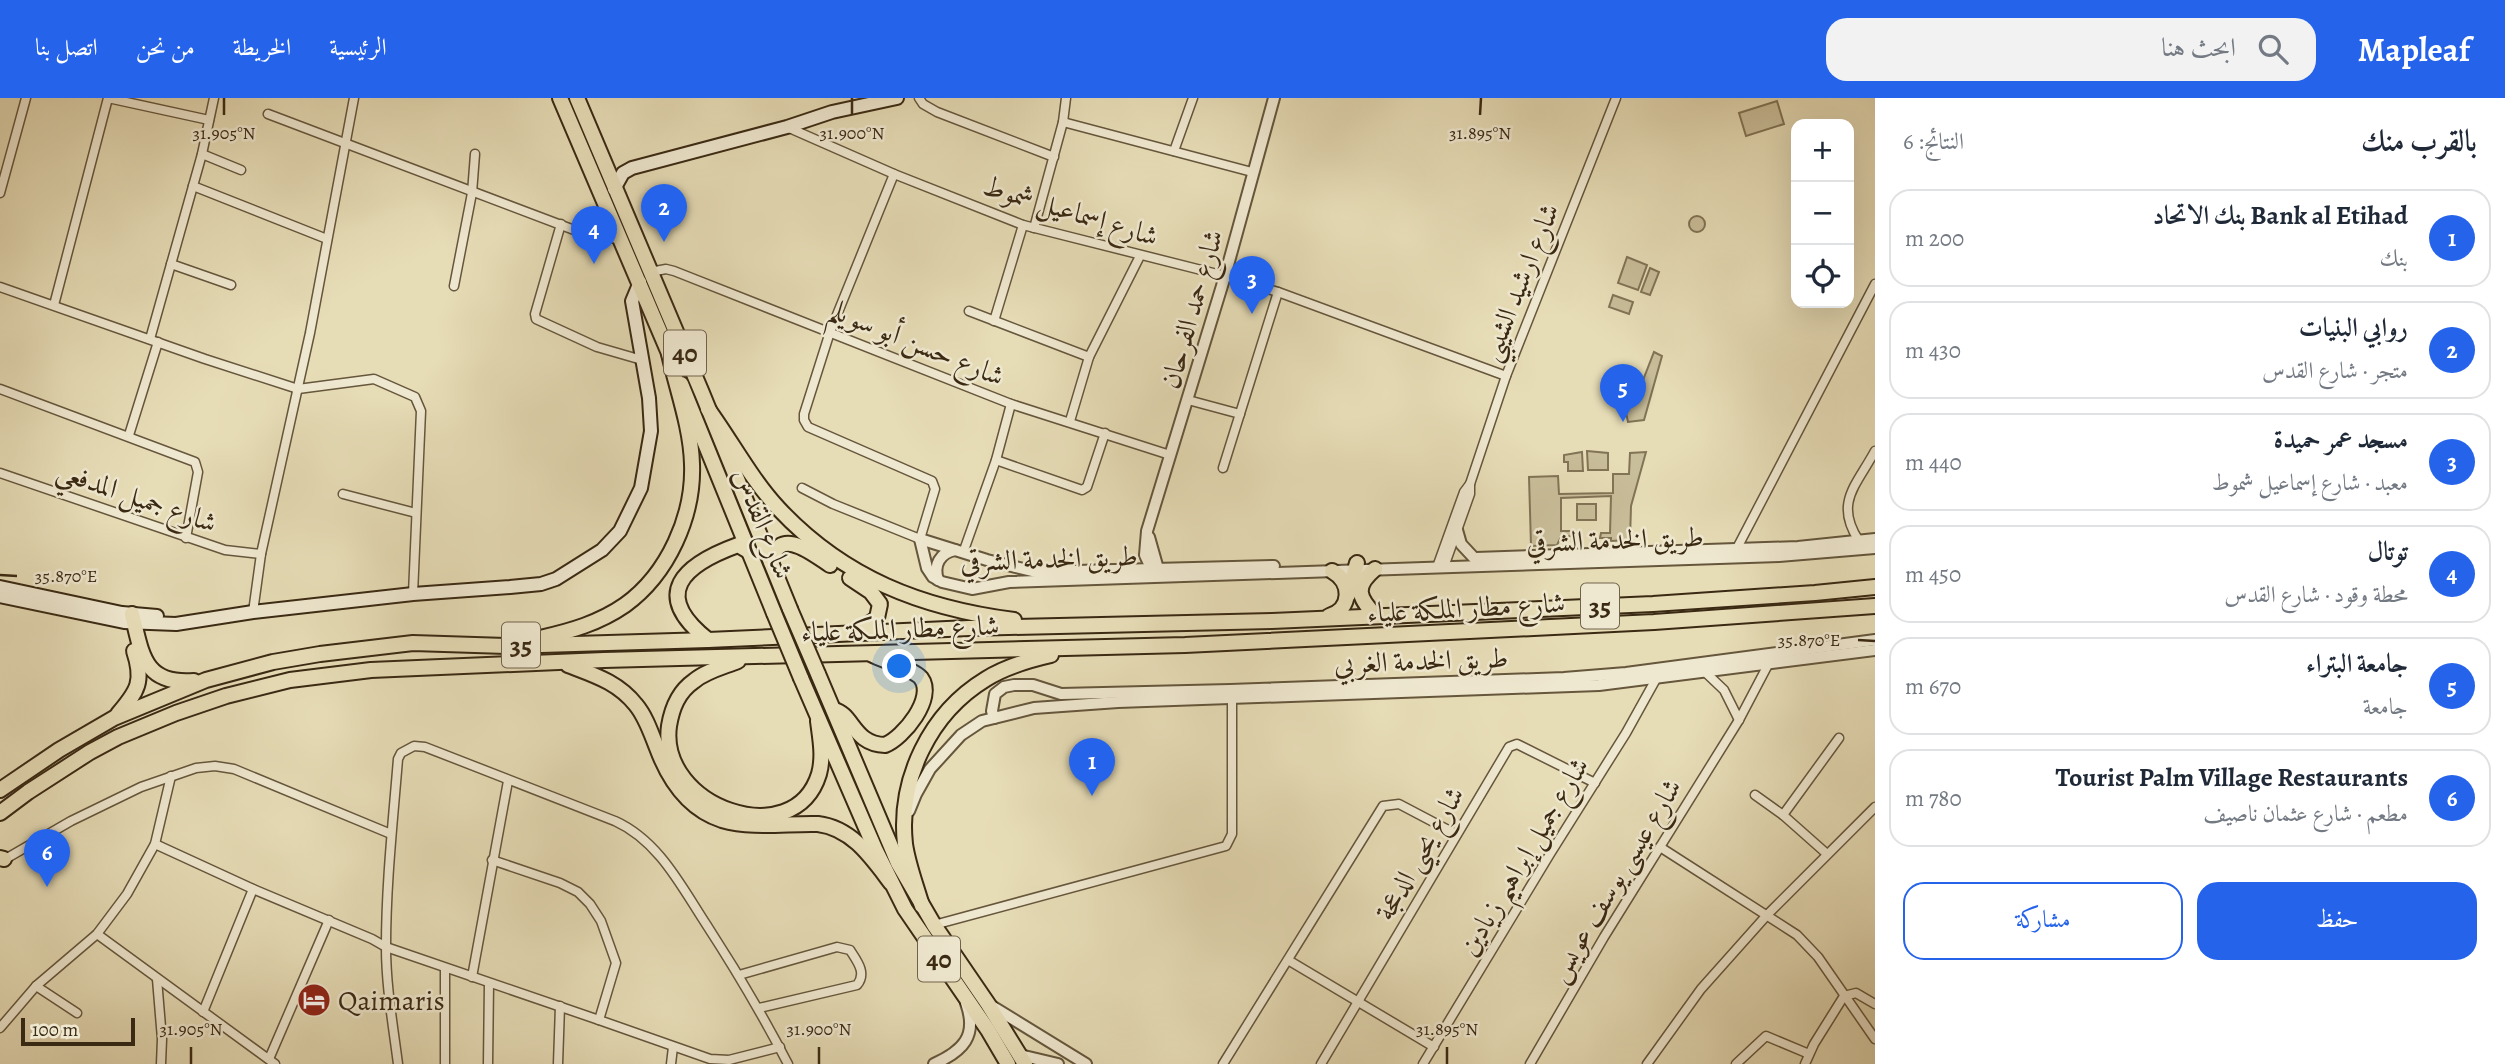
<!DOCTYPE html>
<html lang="ar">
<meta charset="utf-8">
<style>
:root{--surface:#fff;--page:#f2f2f3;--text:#1f2937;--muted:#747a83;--line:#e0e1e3;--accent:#2563eb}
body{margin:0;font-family:Alegreya,Amiri,serif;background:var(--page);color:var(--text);direction:rtl}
.controls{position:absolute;right:21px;top:21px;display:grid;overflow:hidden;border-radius:14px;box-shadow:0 7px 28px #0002}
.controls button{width:63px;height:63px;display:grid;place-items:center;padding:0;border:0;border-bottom:2px solid var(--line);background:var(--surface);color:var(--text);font:35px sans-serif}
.scale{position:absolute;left:21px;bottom:18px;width:114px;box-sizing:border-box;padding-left:7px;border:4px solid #3a2913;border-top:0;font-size:19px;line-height:24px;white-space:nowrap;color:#3a2913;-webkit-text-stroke:5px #efe8d0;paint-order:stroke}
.you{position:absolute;left:900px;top:569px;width:24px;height:24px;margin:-18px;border:5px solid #fff;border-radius:50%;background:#1a73e8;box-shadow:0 0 0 10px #1a73e833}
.badge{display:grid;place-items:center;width:46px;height:46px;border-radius:50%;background:var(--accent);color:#fff;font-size:23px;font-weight:700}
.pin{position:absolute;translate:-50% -58px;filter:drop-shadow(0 2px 4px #0008)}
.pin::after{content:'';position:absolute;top:37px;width:24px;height:21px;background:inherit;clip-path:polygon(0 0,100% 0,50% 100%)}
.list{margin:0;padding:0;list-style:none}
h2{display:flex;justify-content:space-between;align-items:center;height:91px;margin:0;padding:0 28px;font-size:30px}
h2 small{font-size:23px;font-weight:400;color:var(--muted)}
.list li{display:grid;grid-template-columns:46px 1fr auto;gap:21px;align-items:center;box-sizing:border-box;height:98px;margin:0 14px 14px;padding:0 14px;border:2px solid var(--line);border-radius:21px}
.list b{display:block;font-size:26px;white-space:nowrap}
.list p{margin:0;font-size:23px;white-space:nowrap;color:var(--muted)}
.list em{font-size:23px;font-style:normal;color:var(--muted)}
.actions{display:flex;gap:14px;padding:21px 28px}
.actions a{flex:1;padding:16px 0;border:2px solid var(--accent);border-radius:21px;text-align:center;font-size:24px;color:var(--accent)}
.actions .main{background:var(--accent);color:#fff}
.icon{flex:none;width:38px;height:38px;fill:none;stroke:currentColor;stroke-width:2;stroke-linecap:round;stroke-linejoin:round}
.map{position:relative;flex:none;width:1875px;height:966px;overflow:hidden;direction:ltr}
header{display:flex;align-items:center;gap:42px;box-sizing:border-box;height:98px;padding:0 35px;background:var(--accent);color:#fff}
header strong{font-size:33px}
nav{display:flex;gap:38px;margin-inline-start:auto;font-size:24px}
.search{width:490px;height:63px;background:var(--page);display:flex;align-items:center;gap:18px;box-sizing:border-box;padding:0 24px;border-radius:21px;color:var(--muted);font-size:26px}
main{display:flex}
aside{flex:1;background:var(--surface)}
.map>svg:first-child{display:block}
.green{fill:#c9be9a;stroke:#827456;stroke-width:2}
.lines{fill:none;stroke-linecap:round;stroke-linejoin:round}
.minor-casing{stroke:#65563c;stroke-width:11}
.tertiary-casing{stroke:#65563c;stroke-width:14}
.secondary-casing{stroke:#3a2913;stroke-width:16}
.trunk-casing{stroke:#3a2913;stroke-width:18}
.motorway-casing{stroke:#3a2913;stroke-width:18}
.minor{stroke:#efe8d0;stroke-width:8}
.tertiary{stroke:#efe8d0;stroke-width:10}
.secondary{stroke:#efe8d0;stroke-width:12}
.trunk{stroke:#e6dcb6;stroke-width:14}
.motorway{stroke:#e6dcb6;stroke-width:14}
.trunk-bridge-casing{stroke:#3a2913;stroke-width:18;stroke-linecap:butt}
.trunk-bridge{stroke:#e6dcb6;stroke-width:14}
.ticks{fill:none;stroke:#3a2913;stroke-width:2.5}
.labels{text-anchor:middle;stroke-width:5;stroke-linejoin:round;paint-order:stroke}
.shield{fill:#efe8d0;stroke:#70624c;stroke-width:2}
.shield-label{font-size:26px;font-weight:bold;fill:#3a2913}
.street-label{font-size:28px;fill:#3a2913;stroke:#efe8d0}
.poi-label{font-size:28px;fill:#3a2913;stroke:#efe8d0;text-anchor:start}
.ticks-label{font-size:18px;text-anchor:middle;fill:#3a2913;stroke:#efe8d0;stroke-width:5;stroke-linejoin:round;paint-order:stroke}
</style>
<header>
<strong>Mapleaf</strong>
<div class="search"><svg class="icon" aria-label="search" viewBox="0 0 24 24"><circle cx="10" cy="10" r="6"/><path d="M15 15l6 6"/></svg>ابحث هنا</div>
<nav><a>الرئيسية</a><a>الخريطة</a><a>من نحن</a><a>اتصل بنا</a></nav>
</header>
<main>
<aside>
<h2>بالقرب منك<small>النتائج: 6</small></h2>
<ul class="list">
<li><span class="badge">1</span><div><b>Bank al Etihad بنك الاتحاد</b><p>بنك</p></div><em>200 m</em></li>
<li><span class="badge">2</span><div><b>روابي البنيات</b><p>متجر · شارع القدس</p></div><em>430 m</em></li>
<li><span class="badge">3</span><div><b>مسجد عمر حميدة</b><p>معبد · شارع إسماعيل شموط</p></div><em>440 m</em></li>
<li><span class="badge">4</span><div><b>توتال</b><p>محطة وقود · شارع القدس</p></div><em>450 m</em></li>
<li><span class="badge">5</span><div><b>جامعة البتراء</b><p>جامعة</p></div><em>670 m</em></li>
<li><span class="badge">6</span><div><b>Tourist Palm Village Restaurants</b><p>مطعم · شارع عثمان ناصيف</p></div><em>780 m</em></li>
</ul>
<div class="actions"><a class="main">حفظ</a><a>مشاركة</a></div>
</aside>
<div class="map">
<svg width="1875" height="966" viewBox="0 0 1875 966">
<rect width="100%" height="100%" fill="#e6dcb6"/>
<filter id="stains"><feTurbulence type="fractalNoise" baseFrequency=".00286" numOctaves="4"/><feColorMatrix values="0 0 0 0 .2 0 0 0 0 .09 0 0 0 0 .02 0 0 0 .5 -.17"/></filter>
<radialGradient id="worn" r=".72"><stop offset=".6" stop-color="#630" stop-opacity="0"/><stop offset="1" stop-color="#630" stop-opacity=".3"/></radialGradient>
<g class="green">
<path d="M1777,3L1784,26L1746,38L1739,15Z"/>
<circle cx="1697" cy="126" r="8"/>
<path d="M1627,159L1647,167L1638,192L1618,185Z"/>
<path d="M1650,170L1659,174L1650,197L1641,194Z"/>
<path d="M1613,197L1633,204L1629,216L1609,209Z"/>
<path d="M1654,254L1662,258L1644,322L1628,324L1625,310L1630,293L1638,295Z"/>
<path d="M1587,353L1608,355V372H1588Z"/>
<path d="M1582,354L1583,373H1568V364H1564V357Z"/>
<path d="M1646,354L1631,408L1630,442L1611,443V440H1600L1601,435H1610L1611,398L1561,400V433H1572V438L1561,439L1557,447L1531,448L1529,379L1558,378L1559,396L1613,395V376H1629L1630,355Z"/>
<rect x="1577" y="406" width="19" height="16"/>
</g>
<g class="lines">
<defs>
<g id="minor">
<path d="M919,0L923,6L937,14L1054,59"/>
<path d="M268,16L598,141L620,140"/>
<path d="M1063,24L1252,74"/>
<path d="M787,29L894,76L1023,127L1225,178L1278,194L1506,278"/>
<path d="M1174,53L1193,0"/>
<path d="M202,56L241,72"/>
<path d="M193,88L327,141"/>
<path d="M0,95L26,0"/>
<path d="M561,126L535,216L536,221L597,249L642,262"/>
<path d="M1034,130L1063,24L1066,0"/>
<path d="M171,166L231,187"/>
<path d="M650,174L666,171L674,173L1011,306L1170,357"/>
<path d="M454,188L472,95L475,56"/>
<path d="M0,189L205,261L298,291L374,281L415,299L421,313L413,496"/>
<path d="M54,207L108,0L209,22"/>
<path d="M969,213L1089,259L1070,323"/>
<path d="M994,223L1023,127"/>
<path d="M150,241L202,56L214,0"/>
<path d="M1089,259L1140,158"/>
<path d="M0,291L195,364L198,374L186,440"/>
<path d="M1188,302L1240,316"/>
<path d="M129,337L158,244"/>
<path d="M996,362L1082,392L1087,389L1105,335"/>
<path d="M1223,370L1278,194"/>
<path d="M0,375L225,452L261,456"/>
<path d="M802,390L833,406L920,441L935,391L932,383L808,329L804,322V316L830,234L894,76"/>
<path d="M343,396L416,415"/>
<path d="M1859,443C1834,405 1856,388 1875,353"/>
<path d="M1736,452L1875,186"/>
<path d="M963,455L996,362L1011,306"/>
<path d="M1437,469L1464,394L1470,386"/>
<path d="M1444,469L1470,396V386L1506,278L1616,0"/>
<path d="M253,514L261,456L310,235L354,0"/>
<path d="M1704,573L1724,592L1739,622"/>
<path d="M1755,697L1783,717L1827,756"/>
<path d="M1783,717L1839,640"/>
<path d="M155,746L253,791L372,841L386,849L599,922"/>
<path d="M1660,749L1797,837L1818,859L1875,941"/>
<path d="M492,762L560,785L578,794L590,806L601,823L616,865L599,922L710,961L729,962L780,949"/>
<path d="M2,763L71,723L141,689L196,670L215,668L234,671L391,736"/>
<path d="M934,827L1226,748L1232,736V602"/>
<path d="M97,836L275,966"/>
<path d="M1288,862L1434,949"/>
<path d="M445,870V966"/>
<path d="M739,877L837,849L850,852C857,863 867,875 857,887L759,910"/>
<path d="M472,879L508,683"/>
<path d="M157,881L162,941L161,966"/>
<path d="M36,888L77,915"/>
<path d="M203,914L253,791"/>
<path d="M0,930L36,888L97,836L127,796L155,746L171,678"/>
<path d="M269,961L329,822"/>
<path d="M398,966C393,927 386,888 386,849C386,786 393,723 398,661L401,655L414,648L425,649L615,723C659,743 681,788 706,826C736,872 763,918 788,966"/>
<path d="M488,966L489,885"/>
<path d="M558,966L560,908"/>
<path d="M671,966L673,949"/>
<path d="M1223,966L1383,708L1399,706L1456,736"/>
<path d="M1321,966L1509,649L1517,646L1595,685"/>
<path d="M1423,966L1550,756L1626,635L1656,581L1655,578"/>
<path d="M1530,966L1604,839L1739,622L1770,563"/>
<path d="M1647,966L1701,891L1767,817L1875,709"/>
<path d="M1736,966L1766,938L1809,956"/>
<path d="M1805,966L1814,946L1844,898L1856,895L1875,906"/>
</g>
<g id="tertiary">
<path d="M1457,432L1461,446L1475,461"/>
<path d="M1149,439L1160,478"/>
<path d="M920,441L927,470L933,479L942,484L972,491L1009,484L1779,458L1875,450"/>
<path d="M920,441L987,462L1036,474L1274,468"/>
<path d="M1476,460L1798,449L1875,441"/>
<path d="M1153,474L1145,457L1147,433L1225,178L1274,0"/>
<path d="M938,482C933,467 940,455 955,452"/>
<path d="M994,620L992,613L995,596L1004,589L1014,587H1033L1061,596L1230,592L1564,580L1626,575L1875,542"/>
<path d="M909,713L916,696L930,671L961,637L982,623L1034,610L1118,604L1599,587L1875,552"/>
<path d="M990,907L1086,966"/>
<path d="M1020,957L1058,966"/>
<path d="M934,966C963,953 978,938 966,905"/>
</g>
<g id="secondary">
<path d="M614,91L623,75L632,70L787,29L832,14L897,0"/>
<path d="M0,489L122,515L157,518"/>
<path d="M0,498L124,524L176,526L253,514L413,496L510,489L541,486L556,481L602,452L620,433L641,390L651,333L649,300L632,203L640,184"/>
</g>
<g id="trunk">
<path d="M560,0L674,267"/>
<path d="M577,0L702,295L790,511"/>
<path d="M681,286L774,515"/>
<path d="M818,576L898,765L934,827L988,906L1025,966"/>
<path d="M801,580L876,753L905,811L988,932L1008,966"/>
</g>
<g id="motorway">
<path d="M708,311C732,344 751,381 779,411C844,480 921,510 1014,522"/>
<path d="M771,464C779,427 813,456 830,467"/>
<path d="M850,480L871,494L880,506L877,520L858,534"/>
<path d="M1348,497L1357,465"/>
<path d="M132,516C142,557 144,587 194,583"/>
<path d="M1375,517C1358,499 1354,489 1375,471"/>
<path d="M1329,518C1352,511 1352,484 1332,473"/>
<path d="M540,540C571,533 599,525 625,507C668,476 694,418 692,366C691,329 677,292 669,256"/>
<path d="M708,542C650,496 683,467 738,447L750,454"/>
<path d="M738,563C723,569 706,573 694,583C678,594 672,610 669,628C658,709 794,757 819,676C824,658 820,640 818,623"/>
<path d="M568,567C594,577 618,584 636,607C646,619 651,635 657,650C669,682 688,711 722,722C753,731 787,725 818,726C852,730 872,760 891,785"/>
<path d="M834,612C853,616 853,646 885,647C903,640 936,600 921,580C915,572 882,562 871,556"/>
<path d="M118,616C138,593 144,583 134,553"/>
<path d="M0,692L59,652L114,620L206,582L273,564L320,556L413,545L506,548L708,542L969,530L1272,523L1653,506L1815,495L1875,489"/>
<path d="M0,715L28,694L90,654L118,639L176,615L226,598L290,582L371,572L604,562L1185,547L1654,524L1875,508"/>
<path d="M0,760L4,761"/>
<path d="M922,808C916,787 908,767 905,746C898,681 930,615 986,581C1005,569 1029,562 1051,557"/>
</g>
</defs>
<use href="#minor" class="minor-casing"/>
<use href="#tertiary" class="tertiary-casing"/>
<use href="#secondary" class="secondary-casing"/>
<use href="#trunk" class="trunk-casing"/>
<use href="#motorway" class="motorway-casing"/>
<use href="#minor" class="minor"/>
<use href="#tertiary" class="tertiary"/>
<use href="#secondary" class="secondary"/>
<use href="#trunk" class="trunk"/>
<use href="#motorway" class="motorway"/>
<defs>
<g id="trunk-bridge">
<path d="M790,511L818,576"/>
<path d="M774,515L801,580"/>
</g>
</defs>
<use href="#trunk-bridge" class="trunk-bridge-casing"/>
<use href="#trunk-bridge" class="trunk-bridge"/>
</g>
<path class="ticks" d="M224,17V0M852,17V0M1480,17L1481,0M0,477L17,478M1858,542L1875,543M191,966V949M819,966V949M1447,966V949"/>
<defs>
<symbol id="hotel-disc" viewBox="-11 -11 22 22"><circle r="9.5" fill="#8f2418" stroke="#efe8d0"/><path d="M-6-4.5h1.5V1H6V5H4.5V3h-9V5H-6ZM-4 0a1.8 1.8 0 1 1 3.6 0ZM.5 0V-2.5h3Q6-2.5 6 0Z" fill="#fff"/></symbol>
</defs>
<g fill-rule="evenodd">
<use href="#hotel-disc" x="295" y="883" width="38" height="38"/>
</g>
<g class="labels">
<g class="shield">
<rect x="664" y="232.5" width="42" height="45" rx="5"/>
<rect x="1581" y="485.5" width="38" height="45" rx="5"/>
<rect x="502" y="524.5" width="38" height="45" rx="5"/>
<rect x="918" y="838.5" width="42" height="45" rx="5"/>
</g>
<g class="shield-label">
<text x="685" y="264">40</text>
<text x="1600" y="517">35</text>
<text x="521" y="556">35</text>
<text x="939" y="870">40</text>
</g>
<g class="street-label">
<text transform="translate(1071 112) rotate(17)" y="10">شارع إسماعيل شموط</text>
<text transform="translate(1519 184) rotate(-68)" y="10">شارع ارشيد الشيبي</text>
<text transform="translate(1191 211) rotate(-74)" y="10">شارع حمد الفرحان</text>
<text transform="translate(917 244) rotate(22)" y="10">شارع حسن أبو سويلم</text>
<text transform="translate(137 398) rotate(19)" y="10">شارع جميل المدفعي</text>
<text transform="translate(764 425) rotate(68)" y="10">شارع القدس</text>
<text transform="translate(1615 441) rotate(-2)" y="10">طريق الخدمة الشرقي</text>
<text transform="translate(1049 460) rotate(-2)" y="10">طريق الخدمة الشرقي</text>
<text transform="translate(1466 509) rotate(-3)" y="10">شارع مطار الملكة علياء</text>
<text transform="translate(900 530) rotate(-2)" y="10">شارع مطار الملكة علياء</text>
<text transform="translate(1421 562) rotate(-2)" y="10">طريق الخدمة الغربي</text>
<text transform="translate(1419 755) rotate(-60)" y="10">شارع يحيى الدعجة</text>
<text transform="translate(1523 758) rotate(-59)" y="10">شارع جميل إبراهيم زيادين</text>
<text transform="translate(1614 782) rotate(-59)" y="10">شارع عيسى يوسف عويس</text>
</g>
<g class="poi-label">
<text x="338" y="912">Qaimaris</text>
</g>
</g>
<g class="ticks-label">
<text x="224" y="41">31.905°N</text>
<text x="852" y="41">31.900°N</text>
<text x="1480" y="41">31.895°N</text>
<text x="66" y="484">35.870°E</text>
<text x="1809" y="548">35.870°E</text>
<text x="191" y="937">31.905°N</text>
<text x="819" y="937">31.900°N</text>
<text x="1447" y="937">31.895°N</text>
</g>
<rect width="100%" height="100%" filter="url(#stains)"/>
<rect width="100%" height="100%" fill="url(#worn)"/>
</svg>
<div class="controls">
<button>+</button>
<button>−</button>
<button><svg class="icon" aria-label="locate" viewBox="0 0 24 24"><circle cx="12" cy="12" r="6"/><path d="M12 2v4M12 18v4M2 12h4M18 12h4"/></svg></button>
</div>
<div class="scale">100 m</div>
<div class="you"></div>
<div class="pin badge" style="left:1092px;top:698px">1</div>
<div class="pin badge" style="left:664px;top:144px">2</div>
<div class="pin badge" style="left:1252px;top:216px">3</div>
<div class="pin badge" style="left:594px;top:166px">4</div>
<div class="pin badge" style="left:1623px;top:324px">5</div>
<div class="pin badge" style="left:47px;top:789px">6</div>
</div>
</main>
